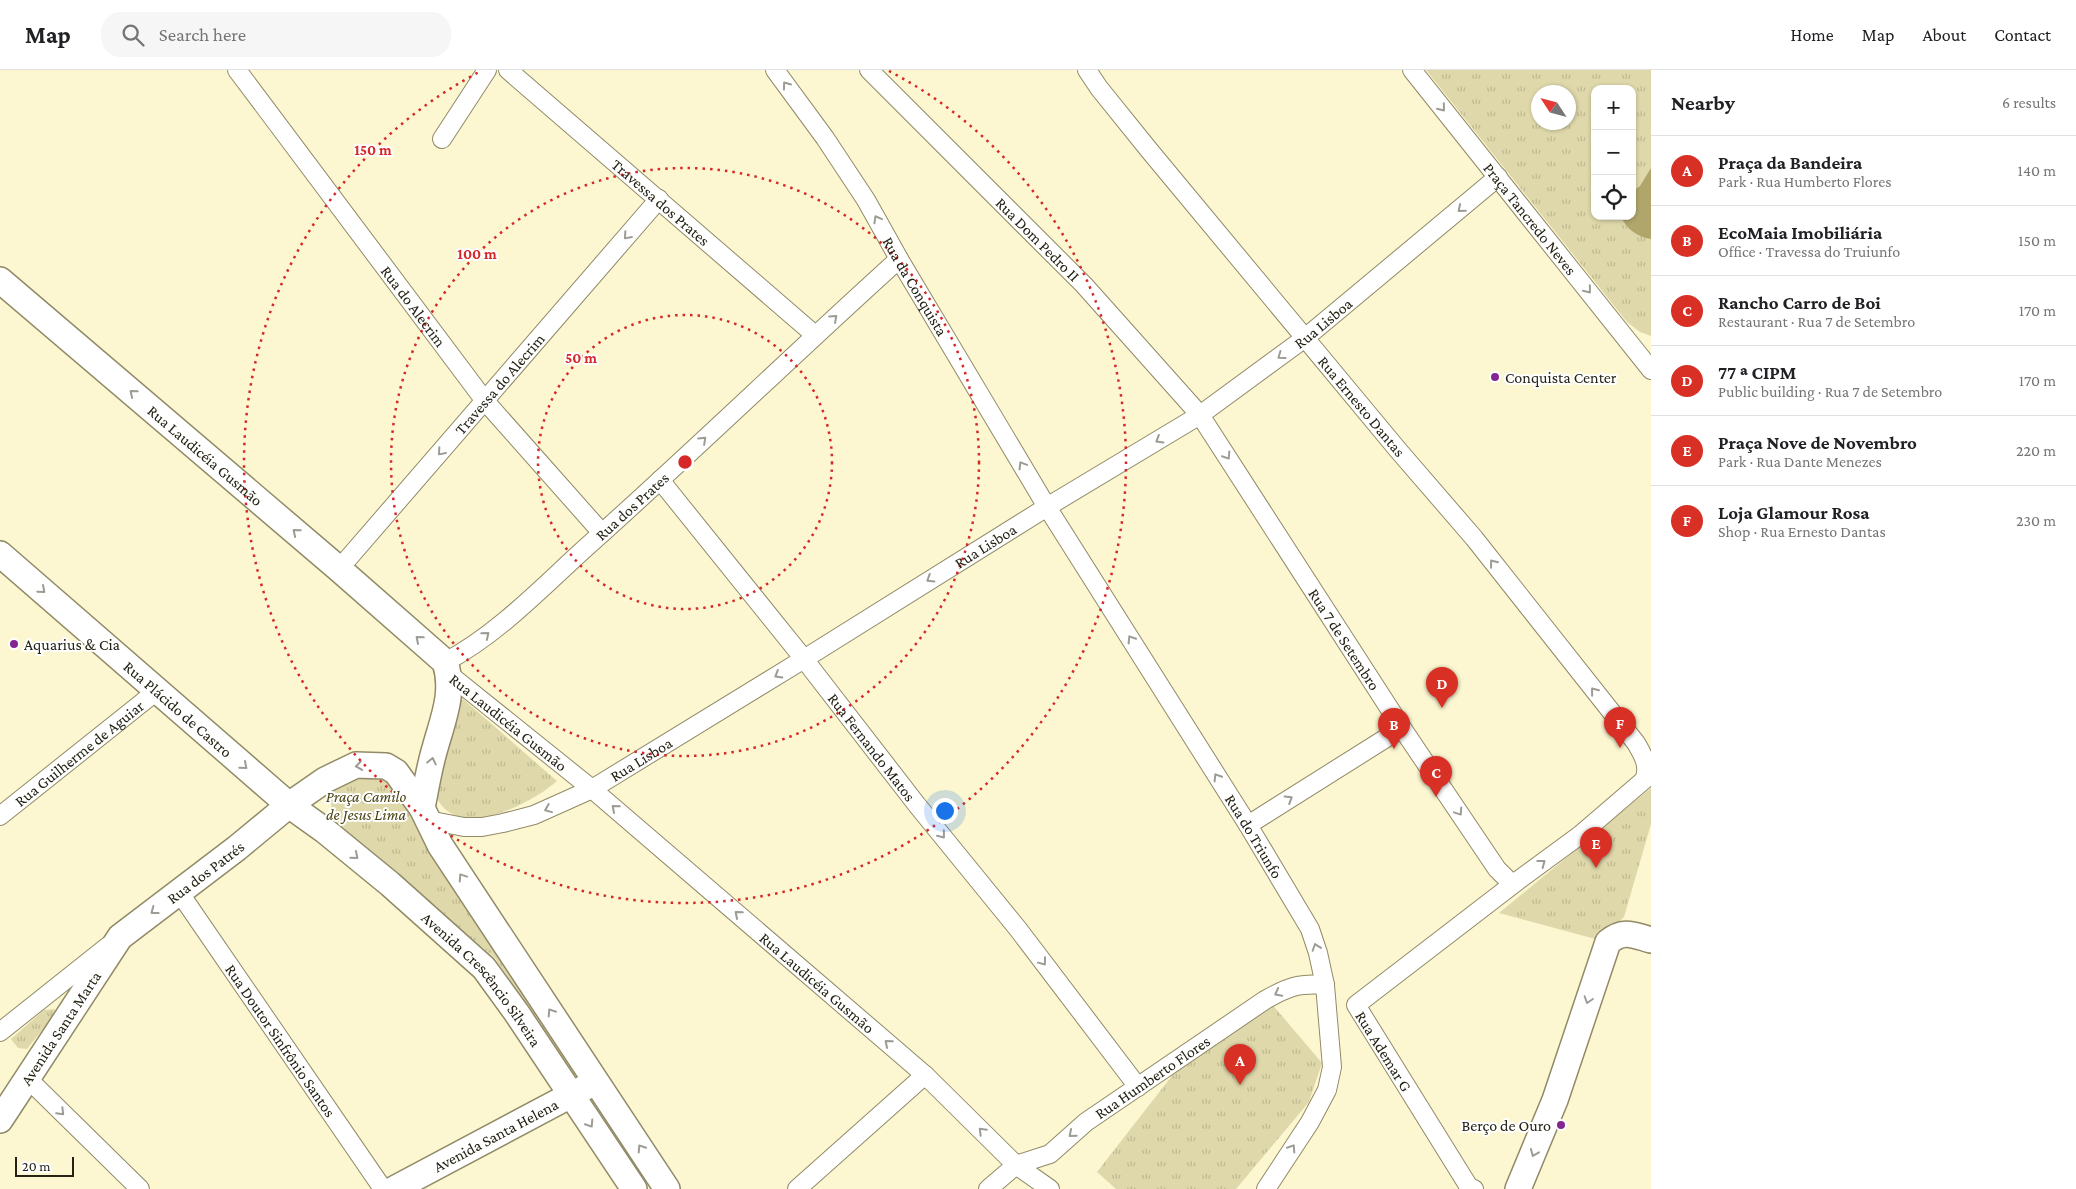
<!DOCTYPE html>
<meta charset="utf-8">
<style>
:root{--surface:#fff;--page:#f6f6f6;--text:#202124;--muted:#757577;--line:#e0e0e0;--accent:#d93025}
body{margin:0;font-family:"Crimson Pro",serif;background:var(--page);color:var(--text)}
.controls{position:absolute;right:15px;top:15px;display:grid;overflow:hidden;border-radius:10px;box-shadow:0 1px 4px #0004}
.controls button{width:45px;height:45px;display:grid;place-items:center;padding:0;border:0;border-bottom:1px solid var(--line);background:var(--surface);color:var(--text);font:25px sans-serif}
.compass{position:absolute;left:1531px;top:15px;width:45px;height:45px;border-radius:50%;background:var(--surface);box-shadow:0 1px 4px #0004;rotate:306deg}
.scale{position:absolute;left:15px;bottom:12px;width:59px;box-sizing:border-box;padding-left:5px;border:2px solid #242214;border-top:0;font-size:14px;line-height:18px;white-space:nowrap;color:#242214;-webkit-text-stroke:4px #fff;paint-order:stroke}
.you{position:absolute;left:944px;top:740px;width:18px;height:18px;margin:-12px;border:4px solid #fff;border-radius:50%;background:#1a73e8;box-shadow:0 0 0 8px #1a73e833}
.badge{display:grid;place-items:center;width:32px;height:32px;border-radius:50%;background:var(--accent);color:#fff;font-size:16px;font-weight:700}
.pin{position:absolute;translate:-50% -41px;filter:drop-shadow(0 1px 2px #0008)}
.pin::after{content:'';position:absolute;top:26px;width:18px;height:15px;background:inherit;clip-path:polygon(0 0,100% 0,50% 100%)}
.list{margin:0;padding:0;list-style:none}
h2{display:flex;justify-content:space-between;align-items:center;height:65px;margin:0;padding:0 20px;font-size:21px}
h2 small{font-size:16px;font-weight:400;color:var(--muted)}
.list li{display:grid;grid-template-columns:32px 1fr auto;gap:15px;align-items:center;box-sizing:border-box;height:70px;padding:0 20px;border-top:1px solid var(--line)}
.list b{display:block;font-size:19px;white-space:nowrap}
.list p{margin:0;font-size:16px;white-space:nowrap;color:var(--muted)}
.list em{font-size:16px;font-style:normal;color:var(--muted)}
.icon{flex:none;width:28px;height:28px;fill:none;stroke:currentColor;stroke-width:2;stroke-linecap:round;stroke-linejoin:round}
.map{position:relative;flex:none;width:1651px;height:1119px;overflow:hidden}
header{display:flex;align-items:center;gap:30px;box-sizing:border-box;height:70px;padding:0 25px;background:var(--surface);border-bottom:1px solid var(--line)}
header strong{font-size:24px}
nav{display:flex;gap:28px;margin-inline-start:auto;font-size:18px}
.search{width:350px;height:45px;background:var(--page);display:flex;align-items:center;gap:12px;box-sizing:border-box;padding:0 18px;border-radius:20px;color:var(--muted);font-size:19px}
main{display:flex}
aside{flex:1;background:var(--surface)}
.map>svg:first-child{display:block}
.park{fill:url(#park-tufts);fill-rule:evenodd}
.water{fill:#b0a66b}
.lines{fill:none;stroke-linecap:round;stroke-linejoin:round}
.street-casing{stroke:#908a67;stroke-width:20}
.secondary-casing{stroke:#908a67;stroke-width:28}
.street{stroke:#fff;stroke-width:18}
.secondary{stroke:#fff;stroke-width:25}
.oneway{stroke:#9c9c95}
.ring{fill:none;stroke:#d62828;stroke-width:2.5;stroke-dasharray:2.5 5}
.poi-dot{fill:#85258f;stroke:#fff;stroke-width:2}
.labels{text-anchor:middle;stroke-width:4;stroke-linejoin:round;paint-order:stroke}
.street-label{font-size:16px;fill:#242214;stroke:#fff}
.poi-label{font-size:16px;fill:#242214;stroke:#fff;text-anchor:start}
.park-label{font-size:16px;font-style:italic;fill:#4a4313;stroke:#fff}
.centre{fill:#d62828;stroke:#fff;stroke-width:2.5}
.ring-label{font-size:15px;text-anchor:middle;font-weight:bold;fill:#d62828;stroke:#fff;stroke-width:4;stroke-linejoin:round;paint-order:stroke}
</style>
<header>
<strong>Map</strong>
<div class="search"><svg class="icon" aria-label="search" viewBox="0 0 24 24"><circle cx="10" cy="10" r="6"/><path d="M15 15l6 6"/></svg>Search here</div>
<nav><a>Home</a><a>Map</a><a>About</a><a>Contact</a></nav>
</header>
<main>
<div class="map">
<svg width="1651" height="1119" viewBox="0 0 1651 1119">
<defs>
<pattern id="park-tufts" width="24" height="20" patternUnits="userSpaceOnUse" patternTransform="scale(1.25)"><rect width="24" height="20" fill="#dfd8ab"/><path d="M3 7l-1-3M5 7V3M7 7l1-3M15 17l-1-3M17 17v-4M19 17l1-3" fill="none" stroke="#bfb992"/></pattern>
</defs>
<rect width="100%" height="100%" fill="#fcf7d1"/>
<g class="park">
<path d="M1426,0H1651V266L1640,262L1627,252ZM1595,19H1632V146H1595ZM1538,22H1568V52H1538Z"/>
<path d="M455,622L557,711C535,731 471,765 444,738C437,732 436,723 433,714Z"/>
<path d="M373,699L394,714L420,742L434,787L546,958L569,983L579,1002L573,1007L557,995L544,962L495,888L342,759C330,743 330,737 332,718Z"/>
<path d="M1651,718V754L1624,847L1599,870L1499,843Z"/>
<path d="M1271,933L1322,993L1309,1032L1236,1119H1116L1097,1102L1178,998Z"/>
<path d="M55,939L54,945L27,979L18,978L11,969L44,940Z"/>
</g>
<path class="water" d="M1651,98V169C1637,167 1627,159 1621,147L1632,146V122L1640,116Z"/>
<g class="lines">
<defs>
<g id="street">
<path id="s1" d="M237,0L485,331L602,463"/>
<path id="s2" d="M508,0L815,265"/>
<path id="s3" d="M775,0L825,68L866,130L899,189L1047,437L1248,755L1310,859L1318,883L1325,915L1332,997L1327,1020L1310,1052L1266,1119"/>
<path id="s4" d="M869,0L1084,215L1200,345L1402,658L1497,799L1509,811L1516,812L1580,765L1644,710C1650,696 1643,685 1636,673L1474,468L1398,380L1149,80L1099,18L1087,0"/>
<path id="s5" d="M1412,0L1651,300"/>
<path d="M442,69L487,0"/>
<path id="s6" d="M660,410L804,589L917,735L1018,859L1138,1017"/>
<path id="s7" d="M339,499L659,129"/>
<path id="s8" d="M445,592C499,564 546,513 591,473C695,380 795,283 899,189"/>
<path id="s9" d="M450,605L592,719L925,1005L1016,1095L1050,1119"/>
<path id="s10" d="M0,746L158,620"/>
<path id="s11" d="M428,750L464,757H482L503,753L534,745L592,719L804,589L1047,437L1200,345L1305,268L1498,107"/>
<path d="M1248,755L1402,658"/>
<path id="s12" d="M179,822L383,1119"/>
<path d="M0,962L108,876"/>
<path d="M26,1007L140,1119"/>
<path d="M797,1119L925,1005"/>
<path id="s13" d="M988,1119L1016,1095L1050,1084L1086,1052L1265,930C1288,917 1298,913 1325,915"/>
<path d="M1474,1119L1469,1117L1356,935L1516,812"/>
</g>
<g id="secondary">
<path id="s14" d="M0,210L339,499L445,592C455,622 443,649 435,678C429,698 426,718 422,738"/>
<path id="s15" d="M0,484L289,735L324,760L390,814L484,898L516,942L634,1119"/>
<path id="s16" d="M0,1050L120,867L237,778L289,735L325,710L356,695L386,696L396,702L422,738L440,775L667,1119"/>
<path id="s17" d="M394,1119L586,1017"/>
<path d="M1518,1119L1555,1030L1608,872C1624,859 1633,865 1651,870"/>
</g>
</defs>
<use href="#street" class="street-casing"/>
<use href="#secondary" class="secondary-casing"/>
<use href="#street" class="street"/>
<use href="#secondary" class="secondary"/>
</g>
<defs><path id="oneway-chevron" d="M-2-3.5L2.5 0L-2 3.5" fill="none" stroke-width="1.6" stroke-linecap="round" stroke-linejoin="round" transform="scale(1.25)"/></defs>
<g class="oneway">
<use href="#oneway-chevron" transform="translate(786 15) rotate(-126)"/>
<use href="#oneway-chevron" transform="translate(1442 38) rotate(51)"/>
<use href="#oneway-chevron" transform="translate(1461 139) rotate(140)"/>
<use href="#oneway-chevron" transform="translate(877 149) rotate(-119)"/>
<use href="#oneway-chevron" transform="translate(627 166) rotate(131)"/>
<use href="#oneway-chevron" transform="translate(1588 220) rotate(51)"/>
<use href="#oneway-chevron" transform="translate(834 248) rotate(-42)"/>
<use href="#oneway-chevron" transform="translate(1281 286) rotate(144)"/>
<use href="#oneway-chevron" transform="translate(133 323) rotate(-140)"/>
<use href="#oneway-chevron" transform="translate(703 370) rotate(-43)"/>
<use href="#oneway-chevron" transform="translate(1159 370) rotate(149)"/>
<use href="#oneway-chevron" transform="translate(441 382) rotate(131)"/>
<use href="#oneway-chevron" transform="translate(1227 386) rotate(57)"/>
<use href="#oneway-chevron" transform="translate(1022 395) rotate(-121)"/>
<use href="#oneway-chevron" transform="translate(296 462) rotate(-140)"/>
<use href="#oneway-chevron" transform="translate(1493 493) rotate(-128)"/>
<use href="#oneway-chevron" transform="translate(930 509) rotate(148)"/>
<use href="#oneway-chevron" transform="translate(42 520) rotate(41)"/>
<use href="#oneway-chevron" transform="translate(486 565) rotate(-39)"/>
<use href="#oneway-chevron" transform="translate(419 569) rotate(-139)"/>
<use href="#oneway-chevron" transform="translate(1131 569) rotate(-122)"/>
<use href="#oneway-chevron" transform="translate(778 605) rotate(149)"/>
<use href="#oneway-chevron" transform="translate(1594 621) rotate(-129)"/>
<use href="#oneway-chevron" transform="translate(432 691) rotate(-78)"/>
<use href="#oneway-chevron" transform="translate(244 696) rotate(41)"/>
<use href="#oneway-chevron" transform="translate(359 696) rotate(172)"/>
<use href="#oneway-chevron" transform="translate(1217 707) rotate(-122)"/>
<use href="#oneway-chevron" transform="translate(1289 729) rotate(-32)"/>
<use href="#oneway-chevron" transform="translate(615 738) rotate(-139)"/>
<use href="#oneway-chevron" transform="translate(548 739) rotate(158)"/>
<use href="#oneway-chevron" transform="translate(1459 742) rotate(56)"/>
<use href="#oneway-chevron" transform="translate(942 765) rotate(51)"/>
<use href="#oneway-chevron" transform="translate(355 786) rotate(40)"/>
<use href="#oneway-chevron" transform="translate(1542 793) rotate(-37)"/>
<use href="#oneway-chevron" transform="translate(462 807) rotate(-124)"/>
<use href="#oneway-chevron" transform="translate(154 841) rotate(143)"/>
<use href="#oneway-chevron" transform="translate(738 844) rotate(-139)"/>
<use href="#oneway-chevron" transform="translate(1316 877) rotate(-109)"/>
<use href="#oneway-chevron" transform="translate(1043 892) rotate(53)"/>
<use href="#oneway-chevron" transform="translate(1278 923) rotate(152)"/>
<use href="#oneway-chevron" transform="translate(1588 930) rotate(108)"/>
<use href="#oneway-chevron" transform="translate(551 942) rotate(-123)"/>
<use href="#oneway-chevron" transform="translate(888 973) rotate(-139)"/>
<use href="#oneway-chevron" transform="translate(61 1042) rotate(45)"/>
<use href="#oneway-chevron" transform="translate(590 1054) rotate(57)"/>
<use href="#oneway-chevron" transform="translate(982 1061) rotate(-135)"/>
<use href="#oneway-chevron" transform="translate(1072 1064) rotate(140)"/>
<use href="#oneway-chevron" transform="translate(641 1078) rotate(-123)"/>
<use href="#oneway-chevron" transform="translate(1292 1078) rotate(-57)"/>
<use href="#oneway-chevron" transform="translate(1534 1083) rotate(112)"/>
</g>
<g class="ring">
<circle cx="685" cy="392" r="147"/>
<circle cx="685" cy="392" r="294"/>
<path d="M889 1A441 441 0 1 1 481 1"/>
</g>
<g class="poi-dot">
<circle cx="1495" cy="307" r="5"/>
<circle cx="14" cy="574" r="5"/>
<circle cx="1561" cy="1055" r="5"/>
</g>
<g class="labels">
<g class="street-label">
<text dy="6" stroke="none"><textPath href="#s2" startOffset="202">Travessa dos Prates</textPath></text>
<text dy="6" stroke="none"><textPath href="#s5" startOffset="190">Praça Tancredo Neves</textPath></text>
<text dy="6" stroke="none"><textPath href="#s4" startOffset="239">Rua Dom Pedro II</textPath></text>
<text dy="6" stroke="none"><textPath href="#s3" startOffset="258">Rua da Conquista</textPath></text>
<text dy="6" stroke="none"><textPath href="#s1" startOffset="295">Rua do Alecrim</textPath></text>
<text dy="6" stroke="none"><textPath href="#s11" startOffset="1039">Rua Lisboa</textPath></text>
<text dy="6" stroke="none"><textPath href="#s7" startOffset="245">Travessa do Alecrim</textPath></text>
<text transform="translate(1362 336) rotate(50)" y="6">Rua Ernesto Dantas</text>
<text dy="6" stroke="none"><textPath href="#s14" startOffset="270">Rua Laudicéia Gusmão</textPath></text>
<text dy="6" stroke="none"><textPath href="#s8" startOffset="244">Rua dos Prates</textPath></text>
<text dy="6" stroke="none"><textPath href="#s11" startOffset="634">Rua Lisboa</textPath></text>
<text dy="6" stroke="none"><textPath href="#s4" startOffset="745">Rua 7 de Setembro</textPath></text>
<text dy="6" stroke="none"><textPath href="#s15" startOffset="236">Rua Plácido de Castro</textPath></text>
<text dy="6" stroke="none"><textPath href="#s9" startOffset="75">Rua Laudicéia Gusmão</textPath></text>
<text dy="6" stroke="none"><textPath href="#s6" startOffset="341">Rua Fernando Matos</textPath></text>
<text dy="6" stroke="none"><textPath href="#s10" startOffset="101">Rua Guilherme de Aguiar</textPath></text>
<text dy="6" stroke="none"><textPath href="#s11" startOffset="229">Rua Lisboa</textPath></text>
<text dy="6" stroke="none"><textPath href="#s3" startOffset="904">Rua do Triunfo</textPath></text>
<text dy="6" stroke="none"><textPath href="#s16" startOffset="326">Rua dos Patrés</textPath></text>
<text dy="6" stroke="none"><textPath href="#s15" startOffset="644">Avenida Crescêncio Silveira</textPath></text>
<text dy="6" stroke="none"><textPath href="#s9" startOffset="479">Rua Laudicéia Gusmão</textPath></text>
<text dy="6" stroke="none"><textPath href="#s16" startOffset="110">Avenida Santa Marta</textPath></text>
<text dy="6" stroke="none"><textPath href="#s12" startOffset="180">Rua Doutor Sinfrônio Santos</textPath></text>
<text transform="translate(1384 981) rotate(58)" y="6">Rua Ademar G</text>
<text dy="6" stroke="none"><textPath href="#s13" startOffset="201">Rua Humberto Flores</textPath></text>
<text dy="6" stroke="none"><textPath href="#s17" startOffset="115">Avenida Santa Helena</textPath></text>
</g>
<g class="poi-label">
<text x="1505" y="313">Conquista Center</text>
<text x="24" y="580">Aquarius &amp; Cia</text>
<text x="1551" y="1061" text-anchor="end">Berço de Ouro</text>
</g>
<g class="park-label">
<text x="366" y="732">Praça Camilo<tspan x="366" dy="18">de Jesus Lima</tspan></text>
</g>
</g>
<circle cx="685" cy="392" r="8" class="centre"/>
<g class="ring-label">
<text x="373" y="85">150 m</text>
<text x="477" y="189">100 m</text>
<text x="581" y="293">50 m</text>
</g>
</svg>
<div class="controls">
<button>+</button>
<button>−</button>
<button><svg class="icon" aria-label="locate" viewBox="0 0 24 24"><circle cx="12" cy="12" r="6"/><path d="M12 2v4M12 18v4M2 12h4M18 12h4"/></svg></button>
</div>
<svg class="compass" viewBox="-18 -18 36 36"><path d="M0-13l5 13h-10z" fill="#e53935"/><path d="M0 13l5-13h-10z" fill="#757577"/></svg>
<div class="scale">20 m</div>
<div class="you"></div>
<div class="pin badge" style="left:1240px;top:1015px">A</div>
<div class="pin badge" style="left:1394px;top:679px">B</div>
<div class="pin badge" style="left:1436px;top:727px">C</div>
<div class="pin badge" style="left:1442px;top:638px">D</div>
<div class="pin badge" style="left:1596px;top:798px">E</div>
<div class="pin badge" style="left:1620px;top:678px">F</div>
</div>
<aside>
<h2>Nearby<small>6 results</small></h2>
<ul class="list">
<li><span class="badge">A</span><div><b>Praça da Bandeira</b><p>Park · Rua Humberto Flores</p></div><em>140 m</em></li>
<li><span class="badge">B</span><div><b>EcoMaia Imobiliária</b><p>Office · Travessa do Truiunfo</p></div><em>150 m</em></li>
<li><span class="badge">C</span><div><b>Rancho Carro de Boi</b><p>Restaurant · Rua 7 de Setembro</p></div><em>170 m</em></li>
<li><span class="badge">D</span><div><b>77 ª CIPM</b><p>Public building · Rua 7 de Setembro</p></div><em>170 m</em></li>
<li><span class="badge">E</span><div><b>Praça Nove de Novembro</b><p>Park · Rua Dante Menezes</p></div><em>220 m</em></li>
<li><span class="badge">F</span><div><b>Loja Glamour Rosa</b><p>Shop · Rua Ernesto Dantas</p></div><em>230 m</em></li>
</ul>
</aside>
</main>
